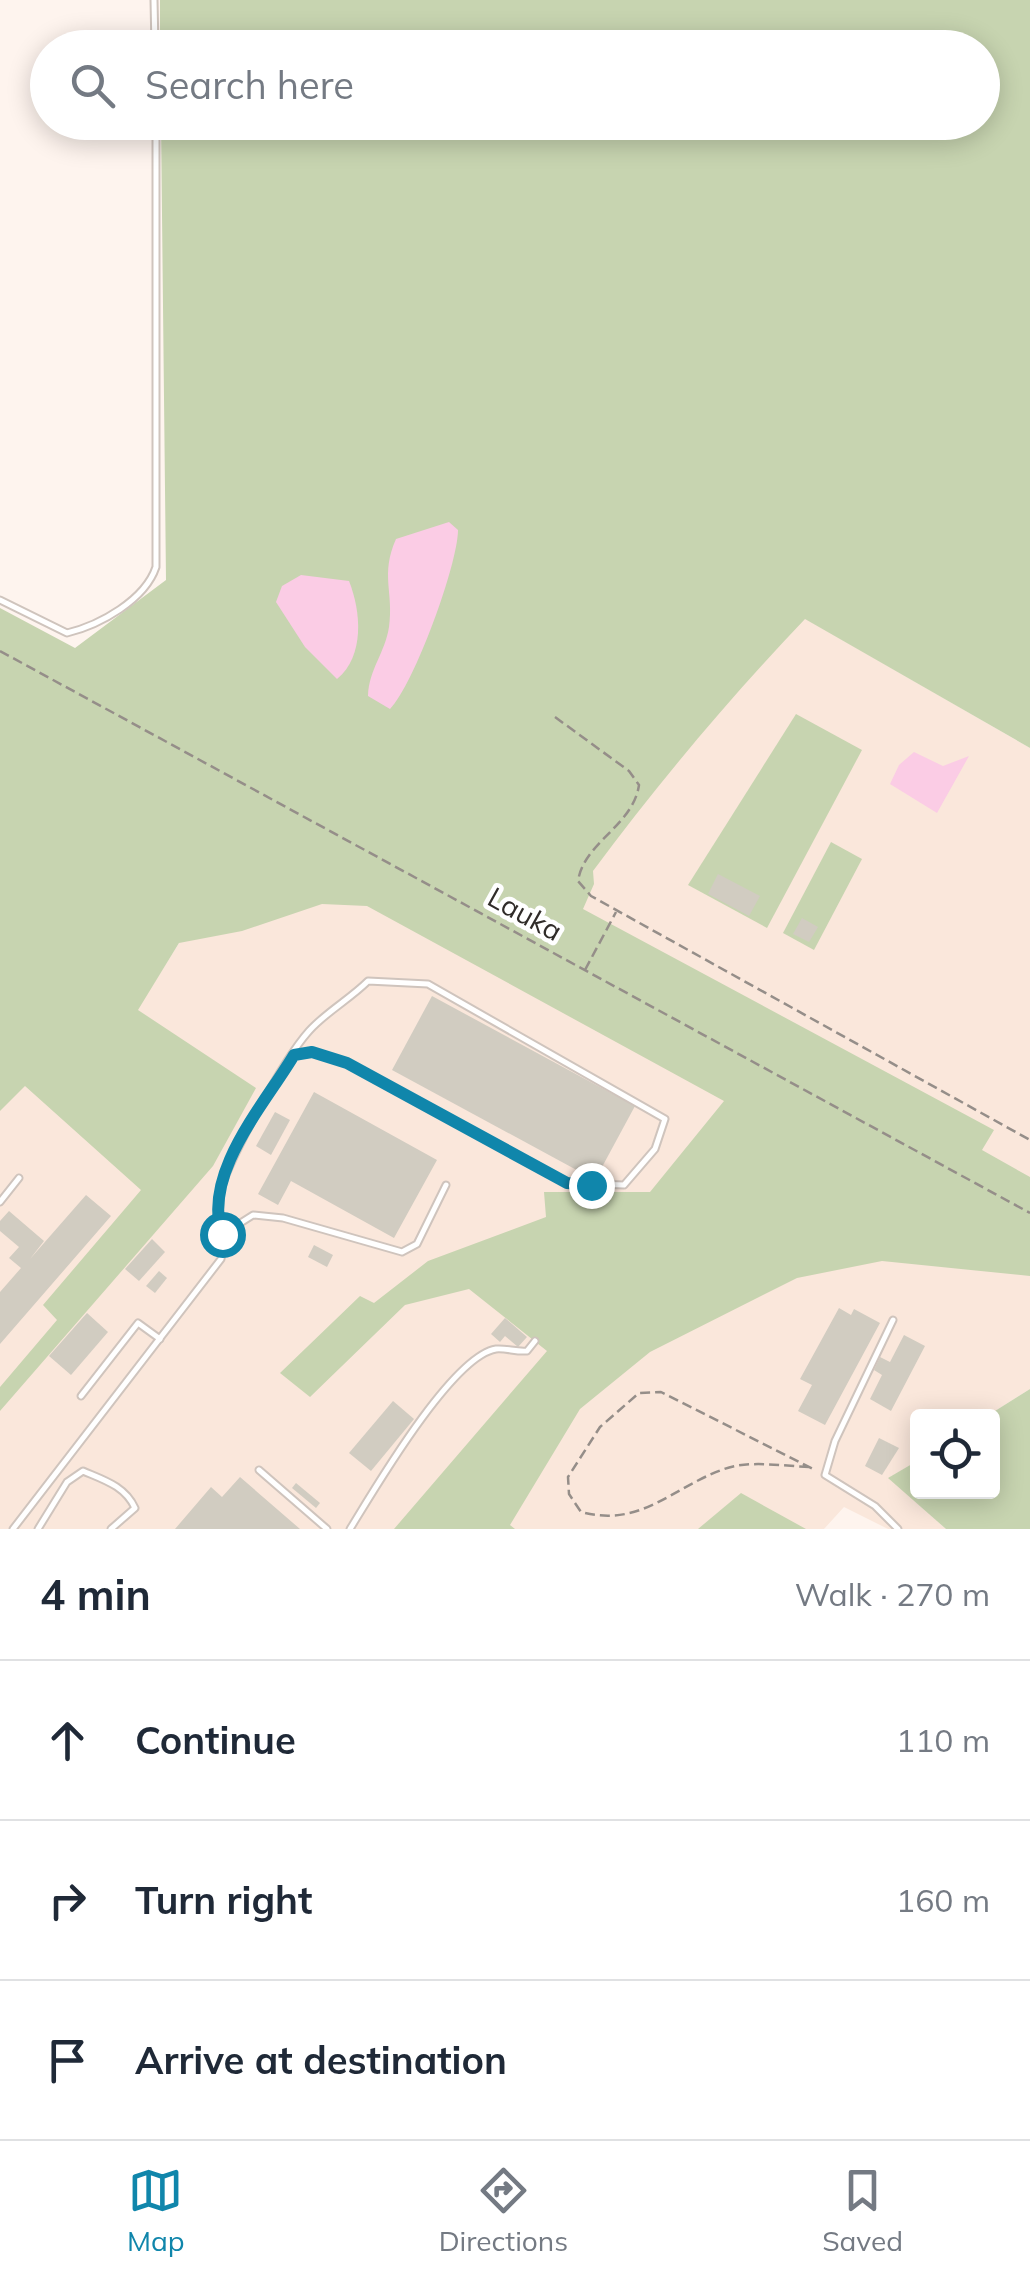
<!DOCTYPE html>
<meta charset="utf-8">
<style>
:root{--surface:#fff;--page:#f6f6f7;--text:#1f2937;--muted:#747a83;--line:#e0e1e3;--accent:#1086ab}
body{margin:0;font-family:Mulish,sans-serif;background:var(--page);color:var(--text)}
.controls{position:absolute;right:30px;bottom:30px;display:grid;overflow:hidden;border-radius:10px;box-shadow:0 5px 25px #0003}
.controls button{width:90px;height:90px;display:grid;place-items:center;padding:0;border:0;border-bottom:2px solid var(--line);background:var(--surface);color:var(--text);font:50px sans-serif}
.stop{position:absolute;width:30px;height:30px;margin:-22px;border:8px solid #1086ab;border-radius:50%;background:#fff}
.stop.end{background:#1086ab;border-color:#fff;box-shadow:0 2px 10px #0008}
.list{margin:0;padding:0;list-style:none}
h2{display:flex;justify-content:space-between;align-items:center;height:130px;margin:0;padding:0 40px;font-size:42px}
h2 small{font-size:32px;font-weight:400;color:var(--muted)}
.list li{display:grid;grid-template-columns:65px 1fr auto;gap:30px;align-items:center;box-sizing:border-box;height:160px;padding:0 40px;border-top:2px solid var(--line)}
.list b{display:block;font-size:38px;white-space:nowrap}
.list em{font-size:32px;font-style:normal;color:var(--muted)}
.icon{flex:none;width:55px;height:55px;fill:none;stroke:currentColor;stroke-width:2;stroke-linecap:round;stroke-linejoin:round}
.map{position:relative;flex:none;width:1030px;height:1529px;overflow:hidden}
.search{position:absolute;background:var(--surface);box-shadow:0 5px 25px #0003;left:30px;right:30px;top:30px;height:110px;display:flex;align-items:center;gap:25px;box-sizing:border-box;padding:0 35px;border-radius:55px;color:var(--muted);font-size:38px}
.sheet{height:610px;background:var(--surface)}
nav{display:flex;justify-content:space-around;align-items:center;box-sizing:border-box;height:140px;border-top:2px solid var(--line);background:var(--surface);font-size:28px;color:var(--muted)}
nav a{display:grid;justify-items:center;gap:5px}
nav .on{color:var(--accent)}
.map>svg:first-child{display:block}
.built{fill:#fae7db}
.green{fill:#c7d4b0}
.water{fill:#fbcce5}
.building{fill:#d1ccc1}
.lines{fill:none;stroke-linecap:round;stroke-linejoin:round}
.service-casing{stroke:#cfc4bd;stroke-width:9}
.path{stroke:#958e89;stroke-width:2.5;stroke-dasharray:10 5;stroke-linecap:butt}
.service{stroke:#fff;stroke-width:5}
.route{stroke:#1086ab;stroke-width:12}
.labels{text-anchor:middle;stroke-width:9;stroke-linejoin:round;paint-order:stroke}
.street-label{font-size:28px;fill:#302c29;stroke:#fff}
</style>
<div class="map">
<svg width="1030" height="1529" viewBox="0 0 1030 1529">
<rect width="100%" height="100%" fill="#fef4ee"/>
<path class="built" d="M479,533L806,619L1030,748V1389L987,1416H918L917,1461L889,1478L946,1529H888L844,1507L824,1529H0V1087L37,1052L255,1088L137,1010L193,921Z"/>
<g class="green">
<path d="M160,0H1030V748L805,619C729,699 659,782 593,871L594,884L583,909L994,1130L982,1150L1030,1177V1276L882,1261L797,1278L650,1352L580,1409L510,1525L515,1529H394L547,1351L469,1289L405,1305L310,1397L280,1373L360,1296L374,1303L428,1261L546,1217L544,1192H650L724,1101L367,906L322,904L242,931L179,943L138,1010L256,1088L213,1166L0,1411V1387L57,1320L43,1305L141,1190L25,1086L0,1111V608L75,648L166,580L161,123L982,122V48L160,47Z"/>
<path d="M796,714L862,750L767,928L688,885Z"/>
<path d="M831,842L862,859L814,950L783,933Z"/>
<path d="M1030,1389V1529H946L888,1478L917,1461L918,1492H992V1416H987Z"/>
<path d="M741,1493L806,1529H698Z"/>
</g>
<g class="water">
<path d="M449,522L458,530C458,564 414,685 390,709L368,696C369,669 385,653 389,627C394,592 380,575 396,539Z"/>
<path d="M301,575L349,581C361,611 365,656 337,679L305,647L276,602L282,586Z"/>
<path d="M914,752L943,766L969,756L937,813L890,784L899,765Z"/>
</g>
<g class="building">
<path d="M718,874L760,896L749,916L708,894Z"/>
<path d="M802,918L818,927L809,942L793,934Z"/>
<path d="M432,996L635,1106L595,1180L392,1070Z"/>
<path d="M314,1092L437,1160L394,1238L291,1181L278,1205L258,1194Z"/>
<path d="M275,1112L290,1120L271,1155L256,1146Z"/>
<path d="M86,1195L111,1216L0,1344V1292L21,1268L9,1258L19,1247L0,1231V1221L9,1211L44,1241L30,1259Z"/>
<path d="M152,1239L165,1252L139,1281L125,1269Z"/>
<path d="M314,1245L333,1255L327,1267L308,1257Z"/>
<path d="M159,1271L167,1278L155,1293L146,1286Z"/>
<path d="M839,1308L851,1315L854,1309L880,1323L825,1425L798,1411L812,1385L800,1379Z"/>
<path d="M87,1313L108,1332L71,1375L49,1356Z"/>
<path d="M505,1318L527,1337L518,1347L505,1336L500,1342L491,1334Z"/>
<path d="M904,1335L925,1346L891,1411L870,1399L882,1375L874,1370L880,1357L890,1362Z"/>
<path d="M393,1401L414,1419L371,1471L349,1453Z"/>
<path d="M879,1438L899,1448L882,1475L865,1466Z"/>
<path d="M240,1477L300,1529H175L211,1487L222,1497Z"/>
<path d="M296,1483L320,1503L316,1508L292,1488Z"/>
</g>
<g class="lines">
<defs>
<g id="service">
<path d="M154,0L155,48"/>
<path d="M0,600L67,633C100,625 145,600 156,567V122"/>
<path d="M0,1202L19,1178"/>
<path d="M223,1234L253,1215L283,1218L402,1252L417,1244L446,1185"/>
<path d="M893,1320L835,1441L825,1475L875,1506L898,1529"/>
<path d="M81,1396L138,1323L160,1339"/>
<path d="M259,1470L327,1529"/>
<path d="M13,1529L221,1259C227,1238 214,1221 218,1199C226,1163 284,1059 309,1031C326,1012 350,999 368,981L428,984L665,1119L655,1149L624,1185L567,1183L347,1063L312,1052L294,1055"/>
<path d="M38,1529L67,1482L83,1471C104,1480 125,1486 135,1508L111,1529"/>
<path d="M350,1529C374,1490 452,1356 496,1349C506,1348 516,1352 527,1351L535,1341"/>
</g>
</defs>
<use href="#service" class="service-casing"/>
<g class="path">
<path d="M0,651L1030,1213"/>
<path d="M555,717L629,771L639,785C633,826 584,842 578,881L591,896L1030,1140"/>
<path d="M585,970L616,912"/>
<path d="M809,1467C782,1466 749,1460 724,1469C671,1488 641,1528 581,1512L569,1494L568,1477L600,1427L639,1393L661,1392L815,1470"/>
</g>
<use href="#service" class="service"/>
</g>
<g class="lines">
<path class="route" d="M222,1234C202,1173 265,1104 294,1055L312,1052L347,1063L567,1183L591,1185"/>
</g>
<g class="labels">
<g class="street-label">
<text transform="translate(525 914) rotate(29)" y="10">Lauka</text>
</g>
</g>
</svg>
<div class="controls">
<button><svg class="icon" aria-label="locate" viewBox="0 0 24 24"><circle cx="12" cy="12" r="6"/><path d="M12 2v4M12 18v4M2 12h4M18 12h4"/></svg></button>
</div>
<div class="stop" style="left:222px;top:1234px"></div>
<div class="stop end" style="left:591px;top:1185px"></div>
<div class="search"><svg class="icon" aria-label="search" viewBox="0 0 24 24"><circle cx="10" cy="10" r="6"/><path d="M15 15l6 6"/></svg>Search here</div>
</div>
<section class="sheet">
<h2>4 min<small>Walk · 270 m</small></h2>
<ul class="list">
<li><svg class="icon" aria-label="ahead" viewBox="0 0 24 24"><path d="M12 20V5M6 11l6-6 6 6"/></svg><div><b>Continue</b></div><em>110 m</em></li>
<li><svg class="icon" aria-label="right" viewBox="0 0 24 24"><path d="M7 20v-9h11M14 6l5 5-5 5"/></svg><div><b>Turn right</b></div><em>160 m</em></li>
<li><svg class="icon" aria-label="arrive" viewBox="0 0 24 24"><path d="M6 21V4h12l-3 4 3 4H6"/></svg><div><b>Arrive at destination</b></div></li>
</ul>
</section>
<nav>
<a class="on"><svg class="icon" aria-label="map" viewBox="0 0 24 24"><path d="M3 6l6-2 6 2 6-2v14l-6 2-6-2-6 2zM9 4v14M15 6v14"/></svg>Map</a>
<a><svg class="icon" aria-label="directions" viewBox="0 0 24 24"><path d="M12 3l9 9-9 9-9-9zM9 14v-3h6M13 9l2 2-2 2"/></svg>Directions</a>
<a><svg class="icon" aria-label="saved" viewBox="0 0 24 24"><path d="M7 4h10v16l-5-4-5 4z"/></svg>Saved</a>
</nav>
